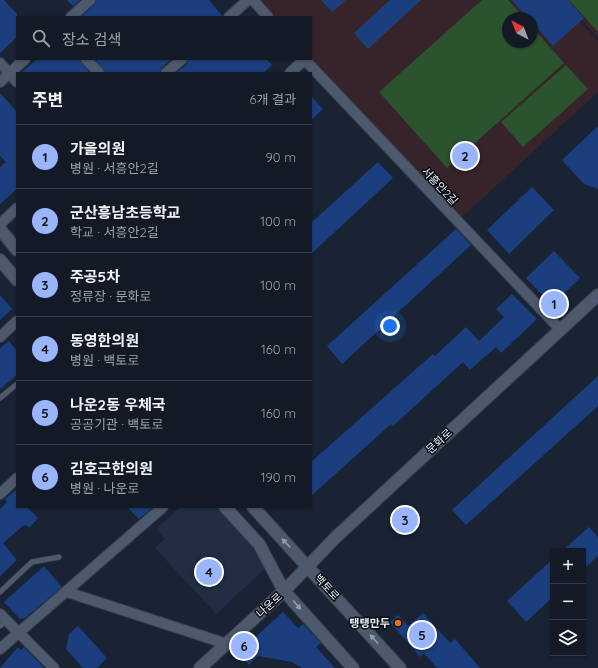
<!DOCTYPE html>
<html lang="ko">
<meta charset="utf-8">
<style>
:root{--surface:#131a26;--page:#1c232e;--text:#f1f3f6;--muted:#9da1a7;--line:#323843;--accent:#99b5fd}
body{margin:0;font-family:Quicksand,"Noto Sans KR",sans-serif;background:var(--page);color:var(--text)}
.controls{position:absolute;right:12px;bottom:12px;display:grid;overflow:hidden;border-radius:0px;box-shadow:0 1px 3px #0004}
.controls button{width:36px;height:36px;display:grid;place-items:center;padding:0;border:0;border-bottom:1px solid var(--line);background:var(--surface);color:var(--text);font:20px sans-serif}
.compass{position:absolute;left:502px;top:12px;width:36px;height:36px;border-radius:50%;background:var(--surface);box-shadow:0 1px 3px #0004;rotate:318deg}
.you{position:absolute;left:390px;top:326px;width:14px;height:14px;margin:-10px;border:3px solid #fff;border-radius:50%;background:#1a73e8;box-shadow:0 0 0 6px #1a73e833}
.badge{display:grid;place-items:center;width:26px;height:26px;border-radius:50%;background:var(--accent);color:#111;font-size:13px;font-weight:700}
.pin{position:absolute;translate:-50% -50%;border:2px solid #fff;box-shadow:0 1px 4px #0006}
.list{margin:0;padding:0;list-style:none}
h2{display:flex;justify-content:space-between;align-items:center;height:52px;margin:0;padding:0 16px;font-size:17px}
h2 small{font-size:13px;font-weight:400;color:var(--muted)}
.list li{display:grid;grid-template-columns:26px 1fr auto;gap:12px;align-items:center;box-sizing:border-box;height:64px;padding:0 16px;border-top:1px solid var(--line)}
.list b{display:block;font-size:15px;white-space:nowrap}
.list p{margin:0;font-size:13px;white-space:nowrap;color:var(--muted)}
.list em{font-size:13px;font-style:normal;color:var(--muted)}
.icon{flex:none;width:22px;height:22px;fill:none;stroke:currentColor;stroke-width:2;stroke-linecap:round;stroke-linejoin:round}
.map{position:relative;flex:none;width:598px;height:668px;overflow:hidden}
.search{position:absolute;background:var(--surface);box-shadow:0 1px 3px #0004;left:16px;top:16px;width:296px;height:44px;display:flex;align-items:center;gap:10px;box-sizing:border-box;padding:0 14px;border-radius:0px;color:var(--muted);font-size:15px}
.panel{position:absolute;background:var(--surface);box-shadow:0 1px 3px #0004;left:16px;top:72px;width:296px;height:436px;border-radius:0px}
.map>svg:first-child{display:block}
.built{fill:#202d43}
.education{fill:#36242a;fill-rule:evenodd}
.green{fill:#2a532e}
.building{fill:#1b3f7e}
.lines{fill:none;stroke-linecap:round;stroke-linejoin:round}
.service-casing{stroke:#373e4c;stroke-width:6}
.minor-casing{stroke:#373e4c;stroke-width:12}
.tertiary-casing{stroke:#373e4c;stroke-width:14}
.service{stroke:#4d596c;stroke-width:5}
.minor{stroke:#4d596c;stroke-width:10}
.tertiary{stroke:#4d596c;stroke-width:12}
.oneway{fill:#959fad}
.food-dot{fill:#e8710a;stroke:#080c13;stroke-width:1.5}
.labels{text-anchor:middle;stroke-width:3;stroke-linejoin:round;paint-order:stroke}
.street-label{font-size:11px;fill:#eef4fd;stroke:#080c13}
.poi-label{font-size:11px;font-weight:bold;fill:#eef4fd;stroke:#080c13;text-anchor:end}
</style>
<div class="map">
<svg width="598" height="668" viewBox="0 0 598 668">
<rect width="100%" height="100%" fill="#192333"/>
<path class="built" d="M180,507H220L271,563L216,614L155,548L165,539L156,529Z"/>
<g class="education">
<path d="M259,0H561L598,41V92L459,220L311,58V17H274ZM508,18H532V42H508Z"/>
<path d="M563,0H598V38Z"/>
</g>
<g class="green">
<path d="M482,0H508L524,18H508V42H532V27L564,63L447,168L379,92Z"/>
<path d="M569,0H598V32Z"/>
<path d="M566,65L588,89L523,147L501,122Z"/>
</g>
<g class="building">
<path d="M0,0H4L17,14V37L0,53Z"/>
<path d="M67,0H80L73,6Z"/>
<path d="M96,0H209L223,17H83L82,16L94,5Z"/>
<path d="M321,0H346L332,12Z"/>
<path d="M390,0H421L368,49L354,33Z"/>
<path d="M512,0H568L584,18L553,46L532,22V18H528Z"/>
<path d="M37,59H80L90,73H21Z"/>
<path d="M95,59H172L161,68L160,73H105Z"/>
<path d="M188,59H266L272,65L263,73H176L187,64Z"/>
<path d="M0,93L17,112V189L0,204V167L6,162L0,156Z"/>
<path d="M311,96L323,109L311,120Z"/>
<path d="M598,126V189L584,184L562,160Z"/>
<path d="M378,162L393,178L311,254V223Z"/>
<path d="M532,187L554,210L509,254L487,230Z"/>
<path d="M456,229L471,245L342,364L327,346Z"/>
<path d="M554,251L580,278L552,305L526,278Z"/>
<path d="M512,294L537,319L501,353L496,347L470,370L463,362L393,426L391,424L311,496V462L433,354L435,356L466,327L479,341L504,317L496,309Z"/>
<path d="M0,295L12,309L0,320Z"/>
<path d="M9,341L17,351V375L0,389V348Z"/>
<path d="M598,376V406L466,525L452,510Z"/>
<path d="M17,489V507H27L38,518L30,527L24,525L3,543L17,560L0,576V509L7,502L5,499Z"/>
<path d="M127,507H153L139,519Z"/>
<path d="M589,527L598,537V556L583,570V551H562Z"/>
<path d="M553,559V597L526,622L507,601Z"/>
<path d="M44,566L62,587L25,618L20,619L4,602Z"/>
<path d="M283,612L298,628L303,624L321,643L316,647L335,668H302L292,662L258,656L249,665L238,653Z"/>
<path d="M423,613L450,643L455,639L480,668H437L424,653L420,657L390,622L398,615L408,626Z"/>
<path d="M78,626L107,658L97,668H83L66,649L69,634Z"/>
<path d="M18,647L21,650L24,647L44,668H0Z"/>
</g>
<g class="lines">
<defs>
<g id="service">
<path d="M0,398L17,384"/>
<path d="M0,592L32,562L59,557"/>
<path d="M0,626L6,621"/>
</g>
<g id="minor">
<path d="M253,0L268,17"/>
<path d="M71,17L90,0"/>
<path d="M229,17L248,0"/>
<path d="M86,59L99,73"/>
<path d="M304,59L560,329"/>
<path d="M0,63L17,82"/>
<path d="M166,73L182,59"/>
<path d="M290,73L304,60"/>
<path d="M0,82L25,59"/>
<path d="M0,224L17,208"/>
<path d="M0,337L17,321"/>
<path d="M0,494L17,478"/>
<path d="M67,592L227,644"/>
<path d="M0,614L54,668"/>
<path d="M0,649L163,507"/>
</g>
<g id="tertiary">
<path d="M0,229L17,250"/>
<path d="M0,260L17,280"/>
<path d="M225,507L259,544L284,591L353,668"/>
<path d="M253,507L400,668"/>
<path d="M200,668L284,591L336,537L598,295"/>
</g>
</defs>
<use href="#service" class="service-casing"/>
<use href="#minor" class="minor-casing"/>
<use href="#tertiary" class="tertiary-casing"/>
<use href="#service" class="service"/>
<use href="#minor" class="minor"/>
<use href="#tertiary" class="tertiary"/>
</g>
<defs><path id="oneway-solid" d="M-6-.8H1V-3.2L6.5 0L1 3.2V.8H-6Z"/></defs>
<g class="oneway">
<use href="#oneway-solid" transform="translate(286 543) rotate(-134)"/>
<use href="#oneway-solid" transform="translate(297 605) rotate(48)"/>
<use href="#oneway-solid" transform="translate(374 639) rotate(-132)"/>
</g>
<circle class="food-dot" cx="398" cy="623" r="4"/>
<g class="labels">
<g class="street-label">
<text transform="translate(440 186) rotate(47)" y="4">서흥안2길</text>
<text transform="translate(439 441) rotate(-43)" y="4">문화로</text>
<text transform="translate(327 587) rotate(48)" y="4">백토로</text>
<text transform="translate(269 605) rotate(-42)" y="4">나운로</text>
</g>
<g class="poi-label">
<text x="390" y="627">탱탱만두</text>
</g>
</g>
</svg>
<div class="controls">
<button>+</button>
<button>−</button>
<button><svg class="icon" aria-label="layers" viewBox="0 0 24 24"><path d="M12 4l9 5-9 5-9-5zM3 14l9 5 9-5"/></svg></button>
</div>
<svg class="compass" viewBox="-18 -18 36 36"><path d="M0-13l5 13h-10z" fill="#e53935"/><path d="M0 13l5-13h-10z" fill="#9da1a7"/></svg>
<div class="you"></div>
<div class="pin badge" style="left:554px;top:304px">1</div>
<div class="pin badge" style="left:465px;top:156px">2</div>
<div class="pin badge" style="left:405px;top:520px">3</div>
<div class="pin badge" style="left:209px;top:572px">4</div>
<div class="pin badge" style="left:422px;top:635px">5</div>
<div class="pin badge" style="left:244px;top:646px">6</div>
<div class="search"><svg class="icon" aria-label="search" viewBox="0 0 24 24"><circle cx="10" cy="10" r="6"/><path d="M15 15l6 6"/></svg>장소 검색</div>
<section class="panel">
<h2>주변<small>6개 결과</small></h2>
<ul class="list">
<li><span class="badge">1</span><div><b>가을의원</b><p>병원 · 서흥안2길</p></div><em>90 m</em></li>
<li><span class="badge">2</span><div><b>군산흥남초등학교</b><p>학교 · 서흥안2길</p></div><em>100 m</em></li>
<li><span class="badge">3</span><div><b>주공5차</b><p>정류장 · 문화로</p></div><em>100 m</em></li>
<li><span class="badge">4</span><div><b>동영한의원</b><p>병원 · 백토로</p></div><em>160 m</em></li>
<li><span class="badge">5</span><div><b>나운2동 우체국</b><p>공공기관 · 백토로</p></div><em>160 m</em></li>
<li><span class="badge">6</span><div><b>김호근한의원</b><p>병원 · 나운로</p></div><em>190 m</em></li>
</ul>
</section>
</div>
